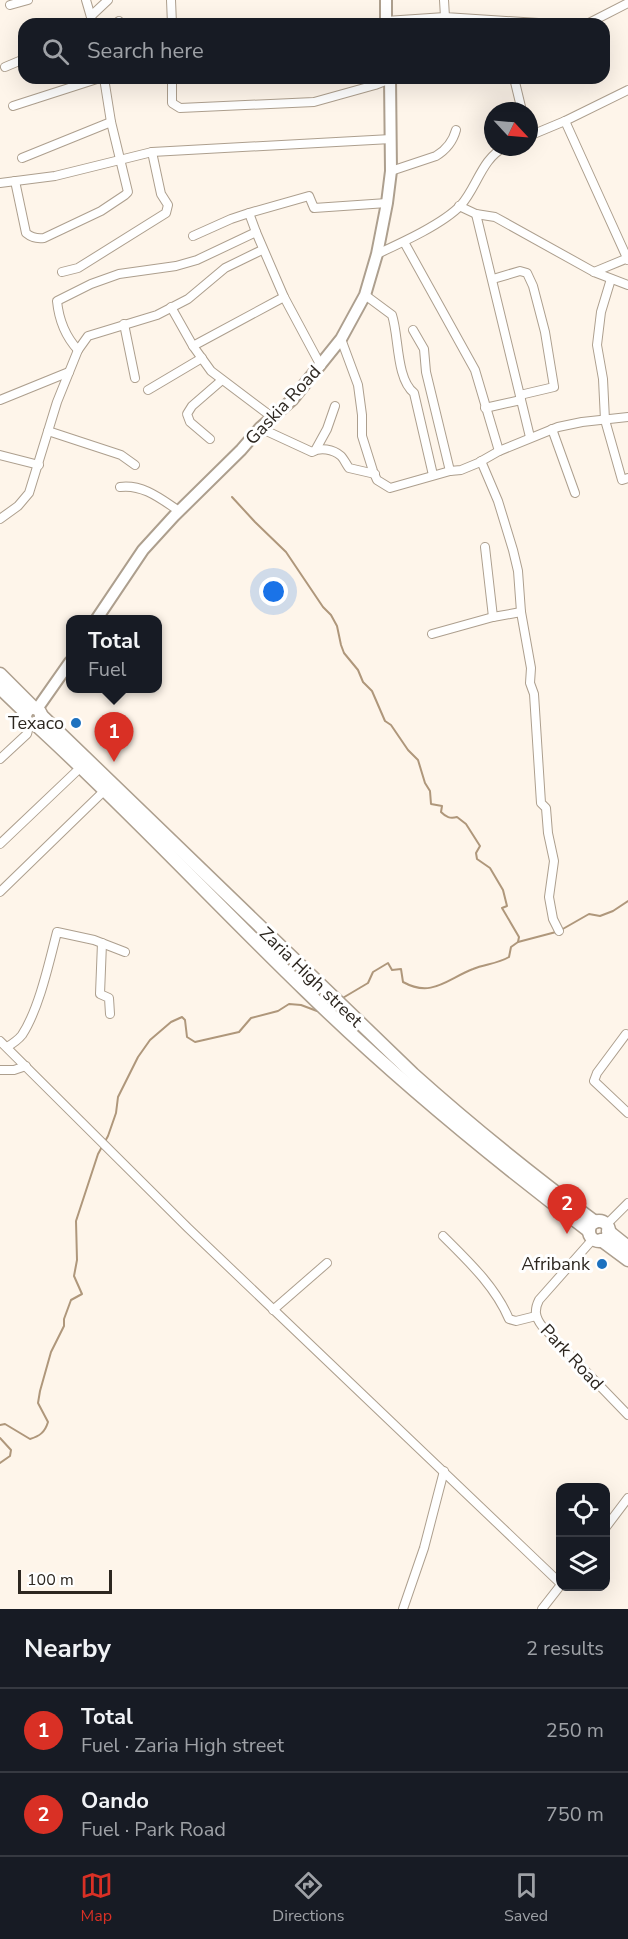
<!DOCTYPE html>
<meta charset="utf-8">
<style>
:root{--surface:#171b24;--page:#242831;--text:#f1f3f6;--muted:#9ea1a6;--line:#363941;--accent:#d93025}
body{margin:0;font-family:"Nunito Sans",sans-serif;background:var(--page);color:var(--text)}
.controls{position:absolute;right:18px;bottom:18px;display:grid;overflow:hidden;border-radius:12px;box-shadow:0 6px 24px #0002}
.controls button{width:54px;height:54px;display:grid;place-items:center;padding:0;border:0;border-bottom:2px solid var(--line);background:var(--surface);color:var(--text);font:30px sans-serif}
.compass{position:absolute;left:484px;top:102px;width:54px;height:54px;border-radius:50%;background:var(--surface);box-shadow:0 6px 24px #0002;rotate:116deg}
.scale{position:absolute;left:18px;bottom:15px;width:94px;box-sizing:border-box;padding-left:6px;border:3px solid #2d2720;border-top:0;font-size:16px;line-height:21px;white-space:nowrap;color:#2d2720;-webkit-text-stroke:4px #fff;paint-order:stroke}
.you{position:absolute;left:274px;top:592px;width:21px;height:21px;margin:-15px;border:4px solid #fff;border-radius:50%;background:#1a73e8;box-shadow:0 0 0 9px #1a73e833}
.badge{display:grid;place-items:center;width:39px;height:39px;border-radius:50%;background:var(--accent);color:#fff;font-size:20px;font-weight:700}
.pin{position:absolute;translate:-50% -50px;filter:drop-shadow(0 2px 3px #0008)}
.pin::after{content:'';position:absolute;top:32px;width:21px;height:18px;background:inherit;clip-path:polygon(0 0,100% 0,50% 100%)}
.popup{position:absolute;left:66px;top:615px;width:96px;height:78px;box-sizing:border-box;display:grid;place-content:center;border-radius:12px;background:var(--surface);filter:drop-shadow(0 2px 4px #0005);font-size:20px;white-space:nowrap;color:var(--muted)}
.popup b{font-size:22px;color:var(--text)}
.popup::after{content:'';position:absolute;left:50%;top:100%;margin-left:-12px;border:12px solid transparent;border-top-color:var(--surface)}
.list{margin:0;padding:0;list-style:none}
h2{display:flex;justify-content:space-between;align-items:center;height:78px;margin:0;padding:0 24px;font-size:26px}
h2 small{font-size:20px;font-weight:400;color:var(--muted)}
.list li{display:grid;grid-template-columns:39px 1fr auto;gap:18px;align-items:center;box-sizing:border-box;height:84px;padding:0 24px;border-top:2px solid var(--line)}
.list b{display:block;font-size:22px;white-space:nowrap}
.list p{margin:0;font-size:20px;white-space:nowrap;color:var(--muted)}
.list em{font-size:20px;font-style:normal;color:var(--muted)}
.icon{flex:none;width:33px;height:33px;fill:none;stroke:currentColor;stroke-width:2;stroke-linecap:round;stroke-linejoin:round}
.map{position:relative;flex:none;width:628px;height:1609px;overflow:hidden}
.search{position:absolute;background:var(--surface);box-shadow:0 6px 24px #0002;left:18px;right:18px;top:18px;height:66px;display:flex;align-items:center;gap:15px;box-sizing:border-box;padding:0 21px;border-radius:18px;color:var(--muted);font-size:22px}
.sheet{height:246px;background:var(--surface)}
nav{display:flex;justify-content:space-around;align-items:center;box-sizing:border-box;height:84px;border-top:2px solid var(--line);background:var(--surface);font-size:16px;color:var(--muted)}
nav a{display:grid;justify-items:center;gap:3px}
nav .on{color:var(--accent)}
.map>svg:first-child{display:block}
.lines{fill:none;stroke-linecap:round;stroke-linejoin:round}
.stream{stroke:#af977b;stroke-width:2}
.street-casing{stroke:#ad9f8e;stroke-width:10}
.secondary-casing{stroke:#ad9f8e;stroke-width:14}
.primary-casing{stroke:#ad9f8e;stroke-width:15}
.street{stroke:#fff;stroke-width:8}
.secondary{stroke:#fff;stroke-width:10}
.primary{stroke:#fff;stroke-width:12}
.poi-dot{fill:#1d71bf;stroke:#fff;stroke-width:2}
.labels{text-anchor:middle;stroke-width:6;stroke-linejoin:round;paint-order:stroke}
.street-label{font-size:18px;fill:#2d2720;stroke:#fff}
.poi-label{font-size:18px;fill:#2d2720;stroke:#fff;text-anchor:end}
</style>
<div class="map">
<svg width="628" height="1609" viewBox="0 0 628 1609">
<rect width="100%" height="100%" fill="#fef5ea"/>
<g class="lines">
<g class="stream">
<path d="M232,497L255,522L286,552L323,607L331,615L337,626L341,645L344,653L358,670L363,682L372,691L385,721L391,725L408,750L418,760L425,783L430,791L431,804L442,806L441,812C446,817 450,819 457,817L466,824L480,846L476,853L477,859L490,868L503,890L507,906L502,908L519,937L518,942"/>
<path d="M561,930L589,914L600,916L613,911L628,901"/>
<path d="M341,999L368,983L373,972L388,963L392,970L401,969L403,982C432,998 447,979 473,969C485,964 497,964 509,957L511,947L518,942L556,932"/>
<path d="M0,1425L5,1424L30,1439C40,1436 45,1432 48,1422L38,1403L40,1391L51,1352L64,1326V1319L71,1300L82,1294L74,1276L77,1260L76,1221L98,1154L108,1136L116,1113L118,1097L138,1057L150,1040L171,1022L182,1017L185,1020L187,1037L195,1042L239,1032L251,1018L278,1011L289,1004L301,1005L317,1011L320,1010"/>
<path d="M0,1438L11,1450L10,1456L0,1463"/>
</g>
<defs>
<g id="street">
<path d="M86,0L93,24"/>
<path d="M171,0L172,24"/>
<path d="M444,0L445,17L554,24"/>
<path d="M10,5L28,0"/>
<path d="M91,16L108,0"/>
<path d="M386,21L445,17"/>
<path d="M115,24L119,21"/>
<path d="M587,24L628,3"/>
<path d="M5,67L24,59"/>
<path d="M172,78V103L180,108L314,102L375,85L393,78"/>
<path d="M514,78L522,111"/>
<path d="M13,106L100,78"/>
<path d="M565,121L628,260"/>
<path d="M529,136L565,121L628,90"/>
<path d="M22,158L111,122"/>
<path d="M391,171L436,156C446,150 453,141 456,130"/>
<path d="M15,181L26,233C32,238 37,239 44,238L101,211L125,195L128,192L111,122L104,78"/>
<path d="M0,183L55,176L152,152L391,139"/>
<path d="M459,206L476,214L495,217L594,272L628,285"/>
<path d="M249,213L309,196L314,208L387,203"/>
<path d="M476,214L530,437"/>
<path d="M193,236L231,219L249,213L256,232"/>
<path d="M404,242L475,370L499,451"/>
<path d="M377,254C401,243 443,224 461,205C477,187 482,158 505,147"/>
<path d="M62,272L78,268L166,213L168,205L161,194L152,152"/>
<path d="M594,272L628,258"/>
<path d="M493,279L520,271L527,273L533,286L545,332L554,387L520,395"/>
<path d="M611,279L601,312L597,345L603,379L605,420L622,480L628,478"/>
<path d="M365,295L392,315C399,336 396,379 414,393L433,475"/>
<path d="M171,307L193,346L211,371L272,417"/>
<path d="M124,324L135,378"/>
<path d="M413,330L424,349L426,372L450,471"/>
<path d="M341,339L358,385L362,415V436L373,471L377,480L390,488L450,471L461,470L478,463L499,451L558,427L582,422L628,417"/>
<path d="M193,346L284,297"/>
<path d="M78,350C65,336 59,321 57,301L91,284L119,274L176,266L197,260L256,232L284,297L321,366"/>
<path d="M148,390L202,358"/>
<path d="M0,400L69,372"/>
<path d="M485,408L521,400"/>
<path d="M260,428L312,452C320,447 333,449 341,456C344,459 346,464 349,468L375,474"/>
<path d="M552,429L575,493"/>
<path d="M48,431L121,455L135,465"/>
<path d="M210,439L190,422L187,414L192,406L222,380"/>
<path d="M316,449L327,429L335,406"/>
<path d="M0,455L39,465"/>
<path d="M481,461L498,501L513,550L518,571L521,612L531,668L530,683L534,694L541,803L546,808L548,833L554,861L549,897L553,919L559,931"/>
<path d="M120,487C143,484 161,499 179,511"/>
<path d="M0,519L18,506L29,493L57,402L78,350L88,336L157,315L188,299L225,268L262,250"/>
<path d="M485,547L493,617"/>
<path d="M432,634L493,617L521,612"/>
<path d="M0,759L27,734L30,723"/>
<path d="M0,844L81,767"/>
<path d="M0,892L105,790"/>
<path d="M102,943L100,994L109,998L110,1014"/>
<path d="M626,1034L597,1073L594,1081L628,1113"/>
<path d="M0,1041L188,1228L560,1583"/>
<path d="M7,1047C12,1044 18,1040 22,1035C39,1009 49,963 57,932L94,940L125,952"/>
<path d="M0,1070H14L26,1066"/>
<path d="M606,1225L628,1203"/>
<path d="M443,1236C468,1261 495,1286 509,1319L516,1321L536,1316"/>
<path d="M593,1239L539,1300C534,1310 535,1317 542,1326L628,1415"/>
<path d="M273,1310L327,1263"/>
<path d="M606,1527L628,1498"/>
<path d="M403,1609L424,1548L444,1471"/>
<path d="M542,1609L560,1586"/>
</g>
<g id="secondary">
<path d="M386,0V24"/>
<path d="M96,620L143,550L174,516L241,450L260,428L292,400L341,339L365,295L377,254L387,203L391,171L390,78"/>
<path d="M37,709L70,662"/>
</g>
<g id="primary">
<path d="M0,674L33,707"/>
<path d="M0,688L26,713"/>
<circle cx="33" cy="716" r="8"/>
<path d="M41,715L413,1074C471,1126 532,1175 595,1222"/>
<path d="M35,724C128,809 215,903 306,991C395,1078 490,1156 589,1231"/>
<circle cx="599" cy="1231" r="10"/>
<path d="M608,1231L628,1247"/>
<path d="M601,1240L628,1260"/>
</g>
</defs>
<use href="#street" class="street-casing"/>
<use href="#secondary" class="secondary-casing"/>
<use href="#primary" class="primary-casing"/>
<use href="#street" class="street"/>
<use href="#secondary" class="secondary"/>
<use href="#primary" class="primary"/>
</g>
<g class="poi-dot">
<circle cx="76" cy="723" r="6"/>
<circle cx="602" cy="1264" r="6"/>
</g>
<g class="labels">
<g class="street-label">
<text transform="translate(283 405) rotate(-47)" y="6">Gaskia Road</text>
<text transform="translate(311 977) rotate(44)" y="6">Zaria High street</text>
<text transform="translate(572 1357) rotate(47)" y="6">Park Road</text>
</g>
<g class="poi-label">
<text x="64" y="729">Texaco</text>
<text x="590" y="1270">Afribank</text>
</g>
</g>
</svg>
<div class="controls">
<button><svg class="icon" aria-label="locate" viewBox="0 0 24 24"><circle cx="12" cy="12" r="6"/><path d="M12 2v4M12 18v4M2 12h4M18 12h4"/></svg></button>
<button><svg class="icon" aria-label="layers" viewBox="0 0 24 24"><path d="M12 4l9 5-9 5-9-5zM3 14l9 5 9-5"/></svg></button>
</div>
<svg class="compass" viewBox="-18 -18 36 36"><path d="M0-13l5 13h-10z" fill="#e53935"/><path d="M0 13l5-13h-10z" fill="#9ea1a6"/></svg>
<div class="scale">100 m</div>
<div class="you"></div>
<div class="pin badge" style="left:114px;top:762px">1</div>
<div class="popup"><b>Total</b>Fuel</div>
<div class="pin badge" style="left:567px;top:1234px">2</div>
<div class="search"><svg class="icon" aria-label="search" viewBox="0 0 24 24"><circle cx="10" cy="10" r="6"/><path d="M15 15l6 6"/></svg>Search here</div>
</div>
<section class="sheet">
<h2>Nearby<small>2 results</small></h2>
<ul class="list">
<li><span class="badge">1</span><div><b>Total</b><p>Fuel · Zaria High street</p></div><em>250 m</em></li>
<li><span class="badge">2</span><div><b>Oando</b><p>Fuel · Park Road</p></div><em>750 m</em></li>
</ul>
</section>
<nav>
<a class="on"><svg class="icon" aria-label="map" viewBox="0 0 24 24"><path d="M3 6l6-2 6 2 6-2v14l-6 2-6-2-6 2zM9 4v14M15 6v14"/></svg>Map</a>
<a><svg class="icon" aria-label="directions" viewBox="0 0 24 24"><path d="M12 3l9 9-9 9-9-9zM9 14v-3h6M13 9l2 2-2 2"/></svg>Directions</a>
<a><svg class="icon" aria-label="saved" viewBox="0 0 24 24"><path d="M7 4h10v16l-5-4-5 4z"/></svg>Saved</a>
</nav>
